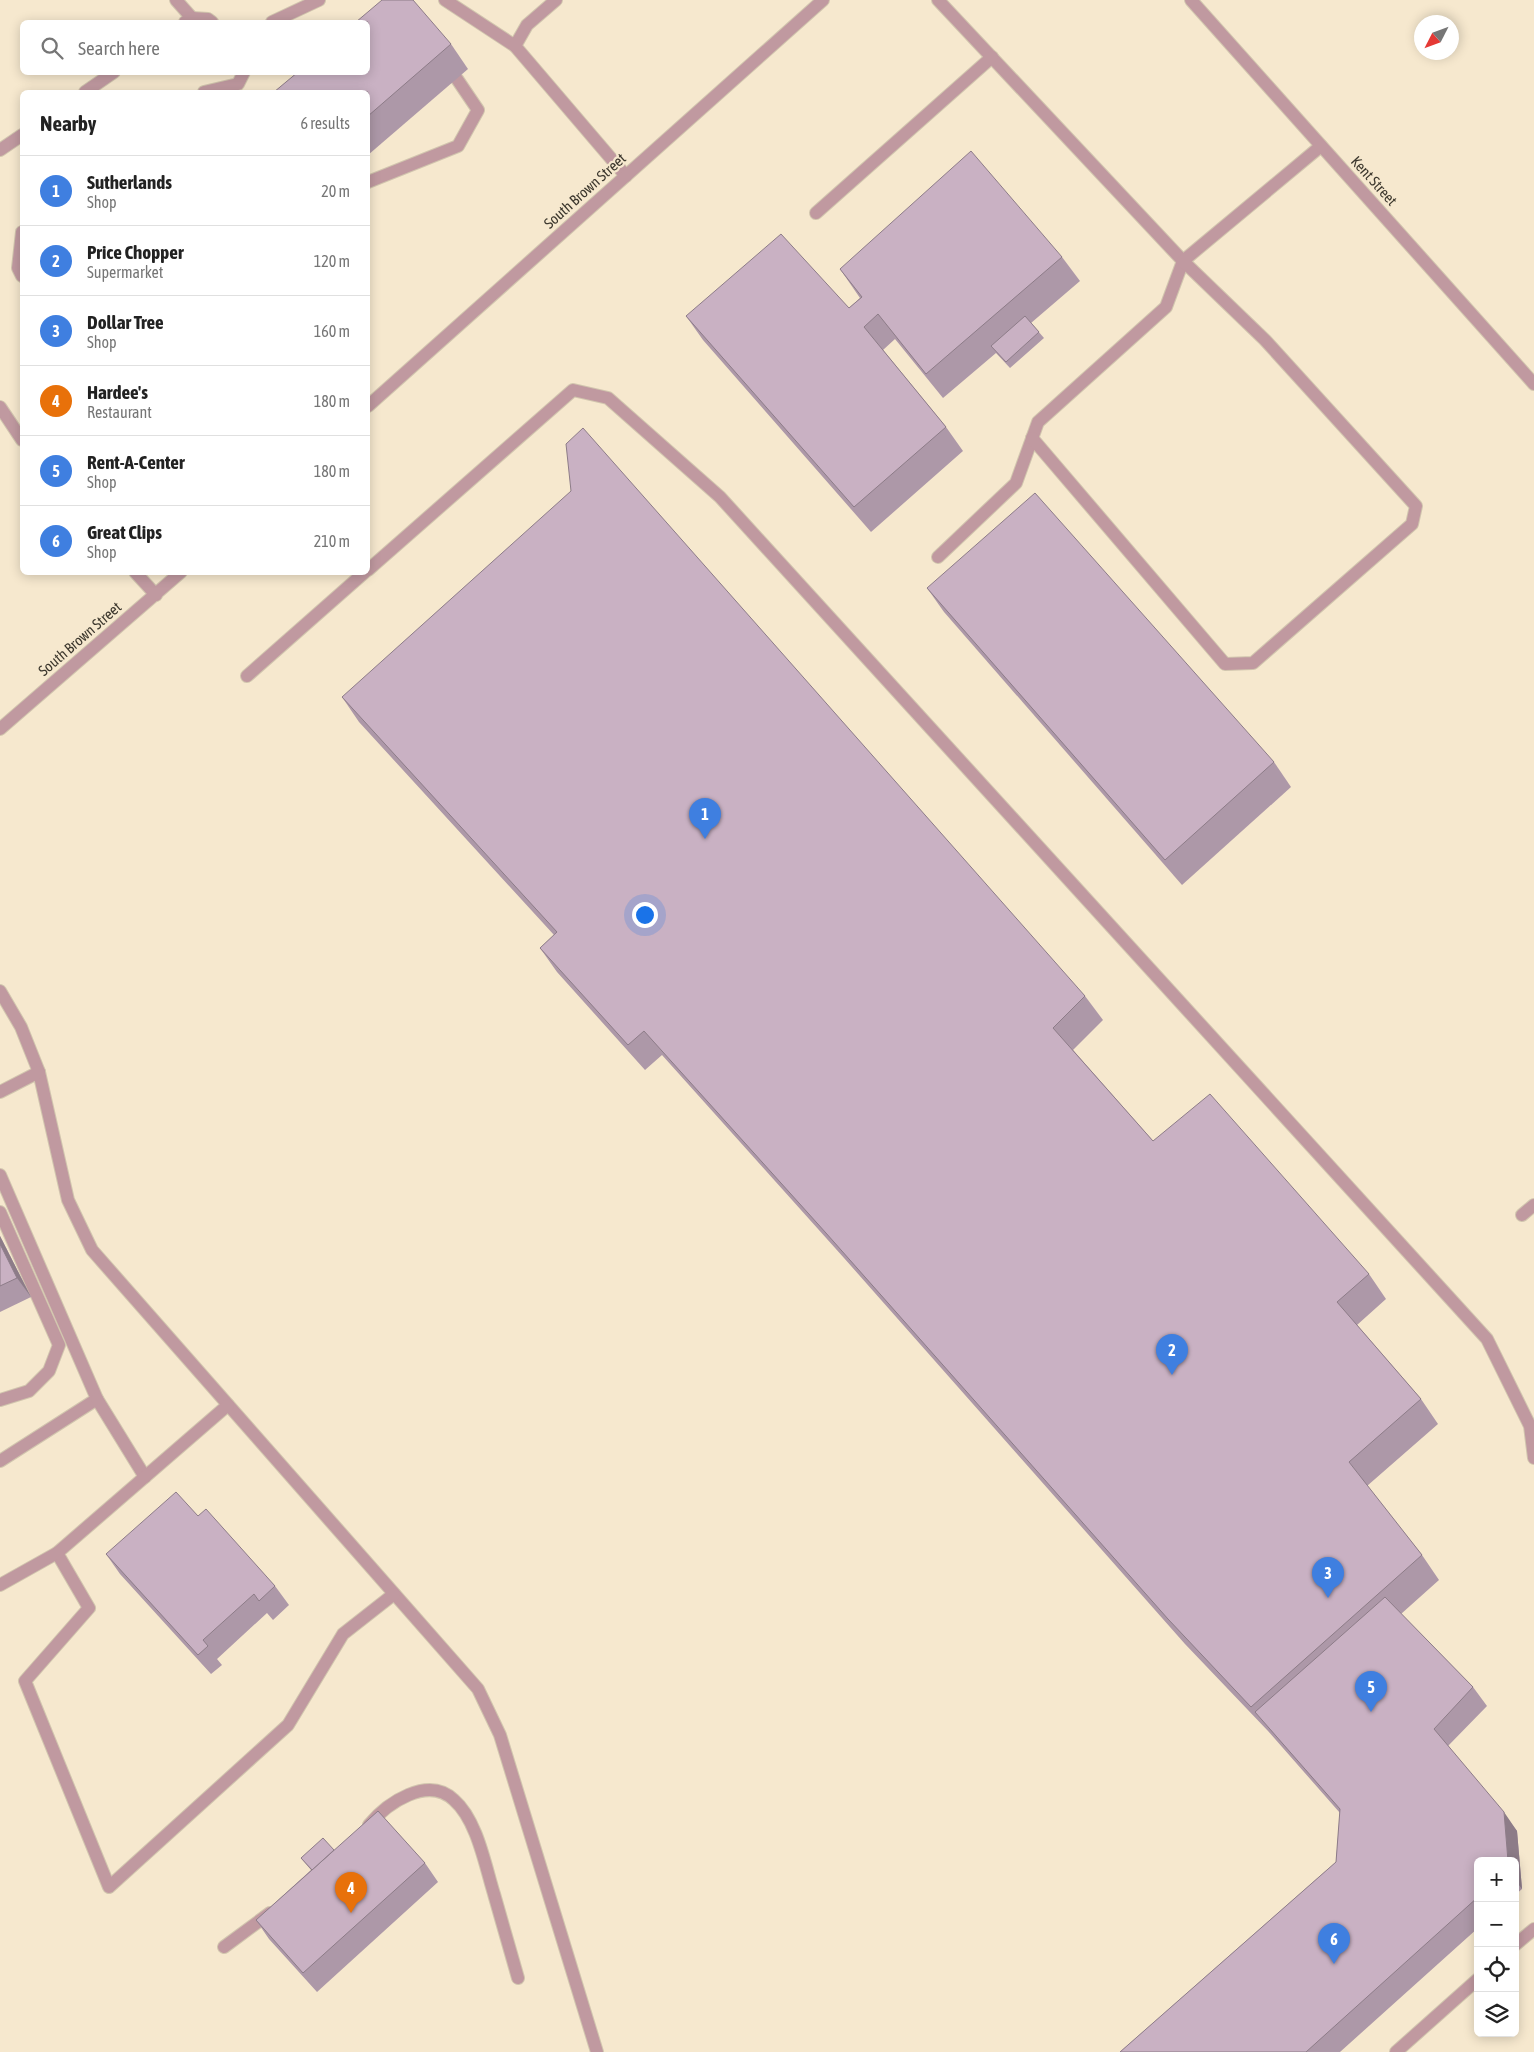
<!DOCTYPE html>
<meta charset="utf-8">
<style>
:root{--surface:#fff;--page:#f6f6f6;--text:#222;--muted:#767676;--line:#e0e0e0;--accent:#247242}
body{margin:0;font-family:"Asap Condensed",sans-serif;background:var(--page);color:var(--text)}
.controls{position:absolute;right:15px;bottom:15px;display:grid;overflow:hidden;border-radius:8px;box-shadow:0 2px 12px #0003}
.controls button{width:45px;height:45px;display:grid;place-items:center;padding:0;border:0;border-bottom:1px solid var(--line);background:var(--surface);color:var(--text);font:25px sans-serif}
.compass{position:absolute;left:1414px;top:15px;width:45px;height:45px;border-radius:50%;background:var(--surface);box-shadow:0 2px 12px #0003;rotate:228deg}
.you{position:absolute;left:644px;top:914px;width:18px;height:18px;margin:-12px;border:4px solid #fff;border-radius:50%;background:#1a73e8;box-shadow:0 0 0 8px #1a73e833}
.badge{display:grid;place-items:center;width:32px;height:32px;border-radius:50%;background:var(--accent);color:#fff;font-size:16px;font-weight:700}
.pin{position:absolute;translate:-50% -41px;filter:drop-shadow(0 1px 2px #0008)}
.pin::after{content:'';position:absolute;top:26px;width:18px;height:15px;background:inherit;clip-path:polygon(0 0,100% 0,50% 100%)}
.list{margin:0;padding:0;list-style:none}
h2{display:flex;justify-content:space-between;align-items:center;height:65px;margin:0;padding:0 20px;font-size:21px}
h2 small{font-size:16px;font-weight:400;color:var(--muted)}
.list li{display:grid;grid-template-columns:32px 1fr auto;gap:15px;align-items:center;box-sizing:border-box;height:70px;padding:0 20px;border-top:1px solid var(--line)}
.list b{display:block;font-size:19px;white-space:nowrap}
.list p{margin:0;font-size:16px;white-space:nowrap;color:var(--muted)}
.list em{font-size:16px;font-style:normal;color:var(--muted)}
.icon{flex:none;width:28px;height:28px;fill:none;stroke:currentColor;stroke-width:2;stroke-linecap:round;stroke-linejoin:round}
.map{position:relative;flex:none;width:1534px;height:2052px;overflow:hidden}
.search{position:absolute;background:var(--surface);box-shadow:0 2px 12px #0003;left:20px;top:20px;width:350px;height:55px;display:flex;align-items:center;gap:12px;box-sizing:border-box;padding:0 18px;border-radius:8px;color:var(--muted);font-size:19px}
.panel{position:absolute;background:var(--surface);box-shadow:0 2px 12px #0003;left:20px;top:90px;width:350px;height:485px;border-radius:8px}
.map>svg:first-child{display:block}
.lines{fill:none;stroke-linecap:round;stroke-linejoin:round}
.service-casing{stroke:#d1c5ae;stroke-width:14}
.minor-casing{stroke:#d1c5ae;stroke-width:14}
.service{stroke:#c099a0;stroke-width:12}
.minor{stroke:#c099a0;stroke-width:12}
.wall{fill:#ad98a8}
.shaded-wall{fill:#8d7c88}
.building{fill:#c9b1c3;stroke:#8d7c88}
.labels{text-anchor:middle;stroke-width:4.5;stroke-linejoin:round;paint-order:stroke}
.street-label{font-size:15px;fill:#3d382e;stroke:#f6e8ce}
</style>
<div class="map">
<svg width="1534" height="2052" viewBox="0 0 1534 2052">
<rect width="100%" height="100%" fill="#f6e8ce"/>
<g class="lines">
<defs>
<g id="service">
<path d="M176,0L192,18"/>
<path d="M445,0L515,46"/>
<path d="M556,0L527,25L515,46L626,176"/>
<path d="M938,0L1183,261L1166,307L1038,422L1016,483L938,557"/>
<path d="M185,22L192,18L208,19L212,22"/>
<path d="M272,22L319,0"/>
<path d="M85,92L114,72"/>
<path d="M204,92L238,84L244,72"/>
<path d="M0,150L22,135"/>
<path d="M368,182L458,146L478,110L457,79"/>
<path d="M816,213L992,57"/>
<path d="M22,232L18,268L22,276"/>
<path d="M1032,438L1225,664L1253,663L1412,524L1416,506L1265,340L1183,261L1321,146"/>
<path d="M368,570L573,390L608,398L720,497L1487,1339L1530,1426L1534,1458"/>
<path d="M247,676L365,572"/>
<path d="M0,991L21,1027L39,1072L68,1200L92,1250L478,1689L500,1735L597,2052"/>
<path d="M0,1092L39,1072"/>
<path d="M0,1175L97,1399L0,1461"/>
<path d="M0,1212L59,1345L49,1371L29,1391L0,1400"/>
<path d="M1522,1215L1534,1205"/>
<path d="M97,1399L145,1477"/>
<path d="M57,1553L89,1608L25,1681L109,1887L288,1725L343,1634L394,1594"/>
<path d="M0,1585L57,1553L228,1405"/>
<path d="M369,1825C387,1803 428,1775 454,1800C477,1820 485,1865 494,1894C502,1922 510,1950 518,1978"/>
<path d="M1515,1945L1534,1929"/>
<path d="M224,1947L270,1913"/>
<path d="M1396,2052L1478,1979"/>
</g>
<g id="minor">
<path d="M1191,0L1534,384"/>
<path d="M368,406L823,0"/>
<path d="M0,407L22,440"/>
<path d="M135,572L156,595"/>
<path d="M0,729L181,572"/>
</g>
</defs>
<use href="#service" class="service-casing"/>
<use href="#minor" class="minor-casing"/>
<use href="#service" class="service"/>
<use href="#minor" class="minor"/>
</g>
<g class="wall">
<path d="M451,44L468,69L368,155V92Z"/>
<path d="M1062,257L1080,281L1031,323L1044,338L1010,368L996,353L943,398L895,339L883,350L946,427L963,451L871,532L703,340L686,316L849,308L860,298L840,269Z"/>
<path d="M927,588L1274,762L1291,787L1182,885L944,612Z"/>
<path d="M342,697L1085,996L1103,1020L1073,1050L1153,1141L1369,1274L1386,1299L1357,1325L1421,1399L1438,1424L1367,1486L1422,1555L1439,1580L1401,1614L1473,1687L1487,1706L1448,1746L1517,1831L1522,1889L1515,1895V1861H1478V1928L1340,2052H1120L1336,1862L1340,1813L1268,1731L1185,1644L844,1258L662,1055L645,1070L557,972L540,948L554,935L359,722Z"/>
<path d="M0,1236L31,1297L0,1312Z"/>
<path d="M198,1516L275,1586L289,1605L273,1620L267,1613L217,1659L222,1665L211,1674L120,1574L106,1554Z"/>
<path d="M334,1850L425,1863L438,1882L317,1992L269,1939L256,1920L311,1870L301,1858Z"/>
</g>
<g class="shaded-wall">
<path d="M0,1236L31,1297L17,1278L0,1244Z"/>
<path d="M1504,1812L1517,1831L1522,1889L1515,1880V1861H1508Z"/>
</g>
<g class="building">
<path d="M382,0H413L451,44L368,116V92H274L298,72H368V22H356Z"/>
<path d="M971,151L1062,257L926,374L878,314L864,327L946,427L854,507L686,316L781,234L849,308L862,297L840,269Z"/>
<path d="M1025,316L1039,332L1006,362L991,346Z"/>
<path d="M583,428L1085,996L1053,1028L1153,1141L1210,1094L1369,1274L1337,1302L1421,1399L1349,1462L1422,1555L1251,1707L1168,1619L826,1233L644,1031L628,1045L540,948L557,932L342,697L571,491L566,444Z"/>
<path d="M1035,493L1274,762L1165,860L927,588Z"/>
<path d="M0,1244L17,1278L0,1286Z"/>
<path d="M176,1492L198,1516L206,1509L275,1586L259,1601L254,1594L203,1640L208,1646L198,1655L106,1554Z"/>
<path d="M1385,1597L1473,1687L1434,1729L1504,1812L1508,1861H1478V1897L1306,2052H1120L1336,1862L1340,1809L1255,1712Z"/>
<path d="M378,1811L425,1863L303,1973L256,1920Z"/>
<path d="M323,1838L334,1850L312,1870L301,1858Z"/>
</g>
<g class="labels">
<g class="street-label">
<text transform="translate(1374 181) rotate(48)" y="5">Kent Street</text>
<text transform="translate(585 191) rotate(-42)" y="5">South Brown Street</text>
<text transform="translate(80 639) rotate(-41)" y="5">South Brown Street</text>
</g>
</g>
</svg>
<div class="controls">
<button>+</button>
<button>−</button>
<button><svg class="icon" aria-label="locate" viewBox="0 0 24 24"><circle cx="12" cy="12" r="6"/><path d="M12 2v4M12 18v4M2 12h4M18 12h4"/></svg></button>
<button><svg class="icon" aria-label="layers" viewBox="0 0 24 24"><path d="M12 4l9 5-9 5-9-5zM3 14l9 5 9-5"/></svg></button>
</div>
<svg class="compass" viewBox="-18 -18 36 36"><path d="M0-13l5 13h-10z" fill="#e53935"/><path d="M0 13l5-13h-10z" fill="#767676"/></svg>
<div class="you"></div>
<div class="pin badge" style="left:705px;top:839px;background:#3f7fe0">1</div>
<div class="pin badge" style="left:1172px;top:1375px;background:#3f7fe0">2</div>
<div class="pin badge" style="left:1328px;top:1598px;background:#3f7fe0">3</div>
<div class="pin badge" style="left:351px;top:1913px;background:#e8710a">4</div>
<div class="pin badge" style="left:1371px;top:1712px;background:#3f7fe0">5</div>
<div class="pin badge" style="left:1334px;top:1964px;background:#3f7fe0">6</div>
<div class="search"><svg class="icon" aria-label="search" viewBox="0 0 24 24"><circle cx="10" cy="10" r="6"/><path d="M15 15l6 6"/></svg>Search here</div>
<section class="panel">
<h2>Nearby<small>6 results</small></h2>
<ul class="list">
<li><span class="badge" style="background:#3f7fe0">1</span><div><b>Sutherlands</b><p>Shop</p></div><em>20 m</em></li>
<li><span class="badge" style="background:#3f7fe0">2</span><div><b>Price Chopper</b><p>Supermarket</p></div><em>120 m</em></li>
<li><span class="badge" style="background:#3f7fe0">3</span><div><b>Dollar Tree</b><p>Shop</p></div><em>160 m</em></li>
<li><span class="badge" style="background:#e8710a">4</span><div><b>Hardee's</b><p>Restaurant</p></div><em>180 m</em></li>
<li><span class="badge" style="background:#3f7fe0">5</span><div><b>Rent-A-Center</b><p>Shop</p></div><em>180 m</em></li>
<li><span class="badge" style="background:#3f7fe0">6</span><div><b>Great Clips</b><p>Shop</p></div><em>210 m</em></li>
</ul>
</section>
</div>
